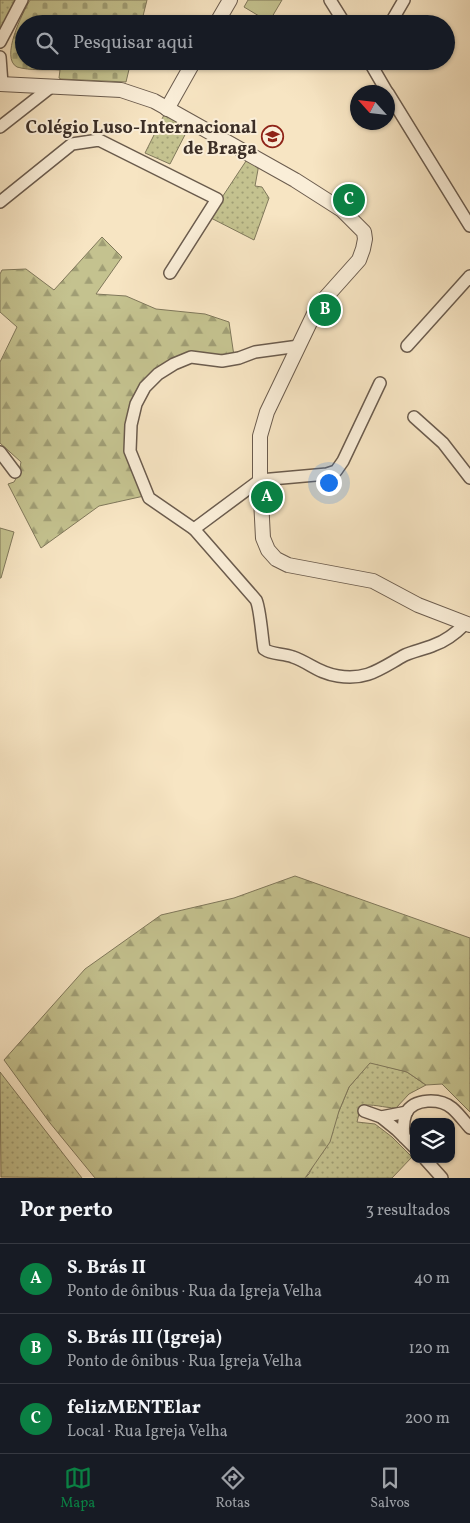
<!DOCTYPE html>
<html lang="pt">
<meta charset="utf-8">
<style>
:root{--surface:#171b24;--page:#20242c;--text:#f1f3f6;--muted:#9ea1a6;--line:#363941;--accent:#0b8043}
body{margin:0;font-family:Vollkorn,serif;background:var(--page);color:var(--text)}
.controls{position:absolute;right:15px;bottom:15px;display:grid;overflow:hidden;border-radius:10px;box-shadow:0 1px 4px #0004}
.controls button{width:45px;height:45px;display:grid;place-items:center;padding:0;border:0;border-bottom:1px solid var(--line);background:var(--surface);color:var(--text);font:25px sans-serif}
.compass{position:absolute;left:350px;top:85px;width:45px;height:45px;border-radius:50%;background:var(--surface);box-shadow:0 1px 4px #0004;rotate:297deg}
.you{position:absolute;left:328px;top:482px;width:18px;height:18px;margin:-12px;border:4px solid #fff;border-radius:50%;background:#1a73e8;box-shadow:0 0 0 8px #1a73e833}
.badge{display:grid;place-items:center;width:32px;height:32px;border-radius:50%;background:var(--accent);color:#fff;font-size:16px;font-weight:700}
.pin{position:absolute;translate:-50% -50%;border:2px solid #fff;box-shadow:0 1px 5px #0006}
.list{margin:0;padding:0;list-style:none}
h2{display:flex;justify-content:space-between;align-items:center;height:65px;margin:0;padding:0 20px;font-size:21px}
h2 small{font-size:16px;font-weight:400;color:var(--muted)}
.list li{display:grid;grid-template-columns:32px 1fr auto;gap:15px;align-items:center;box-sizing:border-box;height:70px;padding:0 20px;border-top:1px solid var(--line)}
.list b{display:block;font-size:19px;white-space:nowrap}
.list p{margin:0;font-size:16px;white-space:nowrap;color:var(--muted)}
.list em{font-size:16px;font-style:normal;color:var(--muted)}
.icon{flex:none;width:28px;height:28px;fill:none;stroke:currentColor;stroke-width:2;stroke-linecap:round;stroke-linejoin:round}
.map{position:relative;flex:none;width:470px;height:1178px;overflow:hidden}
.search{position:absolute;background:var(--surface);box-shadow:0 1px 4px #0004;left:15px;right:15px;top:15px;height:55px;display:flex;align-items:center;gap:12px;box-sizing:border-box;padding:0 18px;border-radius:28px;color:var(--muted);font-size:19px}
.sheet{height:275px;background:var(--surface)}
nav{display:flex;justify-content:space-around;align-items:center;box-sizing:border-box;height:70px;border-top:1px solid var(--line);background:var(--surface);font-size:14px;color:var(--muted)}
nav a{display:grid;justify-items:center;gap:2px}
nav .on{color:var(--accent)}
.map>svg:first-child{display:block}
.grass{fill:url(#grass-dots);stroke:#80785b}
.forest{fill:url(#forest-firs);stroke:#80785b}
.cemetery{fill:url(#cemetery-stones);stroke:#80785b}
.garden{fill:#c4c28f;stroke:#80785b}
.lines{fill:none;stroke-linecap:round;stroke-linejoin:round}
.minor-casing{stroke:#6b5c4e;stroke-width:14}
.tertiary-casing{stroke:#6b5c4e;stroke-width:16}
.minor{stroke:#faeed8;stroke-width:11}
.tertiary{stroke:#faeed8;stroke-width:14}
.labels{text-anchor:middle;stroke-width:4;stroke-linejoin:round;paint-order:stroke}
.poi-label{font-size:18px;font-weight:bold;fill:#3c2f27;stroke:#faeed8;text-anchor:end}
</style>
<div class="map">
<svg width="470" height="1178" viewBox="0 0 470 1178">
<defs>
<pattern id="grass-dots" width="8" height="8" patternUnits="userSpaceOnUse" patternTransform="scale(1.25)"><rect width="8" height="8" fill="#c4c28f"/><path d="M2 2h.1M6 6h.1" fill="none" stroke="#a09e75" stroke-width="1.8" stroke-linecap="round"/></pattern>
<pattern id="forest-firs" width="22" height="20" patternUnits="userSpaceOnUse" patternTransform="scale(1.25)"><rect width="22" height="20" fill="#c4c28f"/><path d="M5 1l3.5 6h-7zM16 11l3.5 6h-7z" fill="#a09e75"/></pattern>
<pattern id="cemetery-stones" width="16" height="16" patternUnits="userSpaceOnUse" patternTransform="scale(1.25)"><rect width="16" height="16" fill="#c4c28f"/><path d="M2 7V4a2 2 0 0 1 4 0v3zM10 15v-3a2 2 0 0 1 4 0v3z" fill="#a09e75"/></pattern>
</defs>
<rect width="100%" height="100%" fill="#f7e5c3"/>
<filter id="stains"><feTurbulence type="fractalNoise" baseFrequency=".004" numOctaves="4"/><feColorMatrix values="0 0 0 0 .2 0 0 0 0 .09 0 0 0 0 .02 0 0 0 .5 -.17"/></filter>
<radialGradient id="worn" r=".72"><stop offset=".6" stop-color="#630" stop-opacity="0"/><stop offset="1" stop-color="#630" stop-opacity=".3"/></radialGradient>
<g class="grass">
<path d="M0,0H18L0,33Z"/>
<path d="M165,113L189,127L170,164L145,153Z"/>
<path d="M248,158L259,164L255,186L262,187L269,198L254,240L209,217Z"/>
<path d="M370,1062L407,1072L426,1085L409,1094L396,1108C384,1108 372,1103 361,1106L357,1122L375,1124L392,1137L412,1157L392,1178H305L309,1174L339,1111L349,1087Z"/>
<path d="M0,1072L82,1178L1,1177Z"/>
</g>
<g class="forest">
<path d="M102,237L122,257L96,294L126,296L156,309L205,314L229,322L234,356L188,353L156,372L126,427L144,496L99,506L41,548L8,484L14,482L19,473L21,462L0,443V362L17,327L0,312V274L2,270L26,269L54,290Z"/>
<path d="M295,876L470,938V1112L442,1084L426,1085L407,1072L370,1063L349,1087L339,1111L330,1142L305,1178H95L50,1123L4,1060L85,969L161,915L234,898Z"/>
</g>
<path class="cemetery" d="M30,0H147L141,24H24V61H131L126,82L61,79L59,78L60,70C47,69 30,71 17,67C0,58 22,14 30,0Z"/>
<g class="garden">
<path d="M248,0H282L269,22L244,7Z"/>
<path d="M0,528L14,532L1,578H0Z"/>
</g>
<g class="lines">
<defs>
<g id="minor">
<path d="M330,0L345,24"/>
<path d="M390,24L404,0"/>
<path d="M0,42L22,0"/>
<path d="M0,57L2,84"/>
<path d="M369,61L387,92"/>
<path d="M388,93L470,226"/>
<path d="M0,127L51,87"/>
<path d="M0,202L72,144L99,140L217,199L170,273"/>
<path d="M407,346L470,276"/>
<path d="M380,383L343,461L336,471L327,474L260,480L194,529L256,600C260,607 262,638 264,649C272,655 283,653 293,657C310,663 318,673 338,676C367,681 381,668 405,655C414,651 425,649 434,645C446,641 456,633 465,624"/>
<path d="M414,417L443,443L470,478"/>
<path d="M0,452L15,472"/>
<path d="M194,529L149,498L130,451L131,425L136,404L145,387L158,374L174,364L191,357L222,361L239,358L255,352L299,346"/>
<path d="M364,1111L381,1117L407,1112"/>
<path d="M381,1117L397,1130L414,1147"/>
<path d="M404,1137C403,1129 403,1121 406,1113C414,1098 440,1098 452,1108C458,1113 464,1121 470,1128"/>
<path d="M425,1159L442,1178"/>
</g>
<g id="tertiary">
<path d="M216,24L230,0"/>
<path d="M0,84L121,90L154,101L295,180L342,210L364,232L365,239L363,249L359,260L326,297L314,314L267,412L260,436V480L263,538L268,550L276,559L288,565L373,581L418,605L470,625"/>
<path d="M167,109L194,61"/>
</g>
</defs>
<use href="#minor" class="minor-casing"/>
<use href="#tertiary" class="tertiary-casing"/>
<use href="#minor" class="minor"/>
<use href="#tertiary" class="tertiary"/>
</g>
<defs>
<symbol id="school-ring" viewBox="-11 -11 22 22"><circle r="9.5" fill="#faeed8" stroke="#8f2418" stroke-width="1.5"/><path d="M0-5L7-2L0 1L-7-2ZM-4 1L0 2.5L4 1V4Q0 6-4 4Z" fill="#8f2418"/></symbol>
</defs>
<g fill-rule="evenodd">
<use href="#school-ring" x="260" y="124" width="25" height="25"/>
</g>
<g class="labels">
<g class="poi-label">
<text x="257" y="133">Colégio Luso-Internacional<tspan x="257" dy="21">de Braga</tspan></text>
</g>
</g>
<rect width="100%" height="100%" filter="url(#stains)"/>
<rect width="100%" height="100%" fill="url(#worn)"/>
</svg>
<div class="controls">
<button><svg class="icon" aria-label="layers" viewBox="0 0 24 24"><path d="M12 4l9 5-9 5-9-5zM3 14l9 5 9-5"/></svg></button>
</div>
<svg class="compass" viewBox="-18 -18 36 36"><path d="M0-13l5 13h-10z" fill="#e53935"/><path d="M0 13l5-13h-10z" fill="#9ea1a6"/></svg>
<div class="you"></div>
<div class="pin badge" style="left:267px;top:497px">A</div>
<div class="pin badge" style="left:325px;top:310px">B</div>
<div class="pin badge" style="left:349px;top:200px">C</div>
<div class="search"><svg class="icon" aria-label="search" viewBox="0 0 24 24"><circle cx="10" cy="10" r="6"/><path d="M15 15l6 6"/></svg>Pesquisar aqui</div>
</div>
<section class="sheet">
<h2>Por perto<small>3 resultados</small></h2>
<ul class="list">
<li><span class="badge">A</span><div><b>S. Brás II</b><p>Ponto de ônibus · Rua da Igreja Velha</p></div><em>40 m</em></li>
<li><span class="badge">B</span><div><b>S. Brás III (Igreja)</b><p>Ponto de ônibus · Rua Igreja Velha</p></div><em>120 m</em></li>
<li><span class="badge">C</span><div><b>felizMENTElar</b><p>Local · Rua Igreja Velha</p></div><em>200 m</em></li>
</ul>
</section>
<nav>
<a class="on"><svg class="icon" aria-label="map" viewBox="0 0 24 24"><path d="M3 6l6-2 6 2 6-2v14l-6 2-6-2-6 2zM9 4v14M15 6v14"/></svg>Mapa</a>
<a><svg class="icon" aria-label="directions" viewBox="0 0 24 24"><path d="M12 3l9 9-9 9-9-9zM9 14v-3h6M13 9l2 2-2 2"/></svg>Rotas</a>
<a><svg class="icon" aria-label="saved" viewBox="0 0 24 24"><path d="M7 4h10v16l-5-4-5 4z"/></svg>Salvos</a>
</nav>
